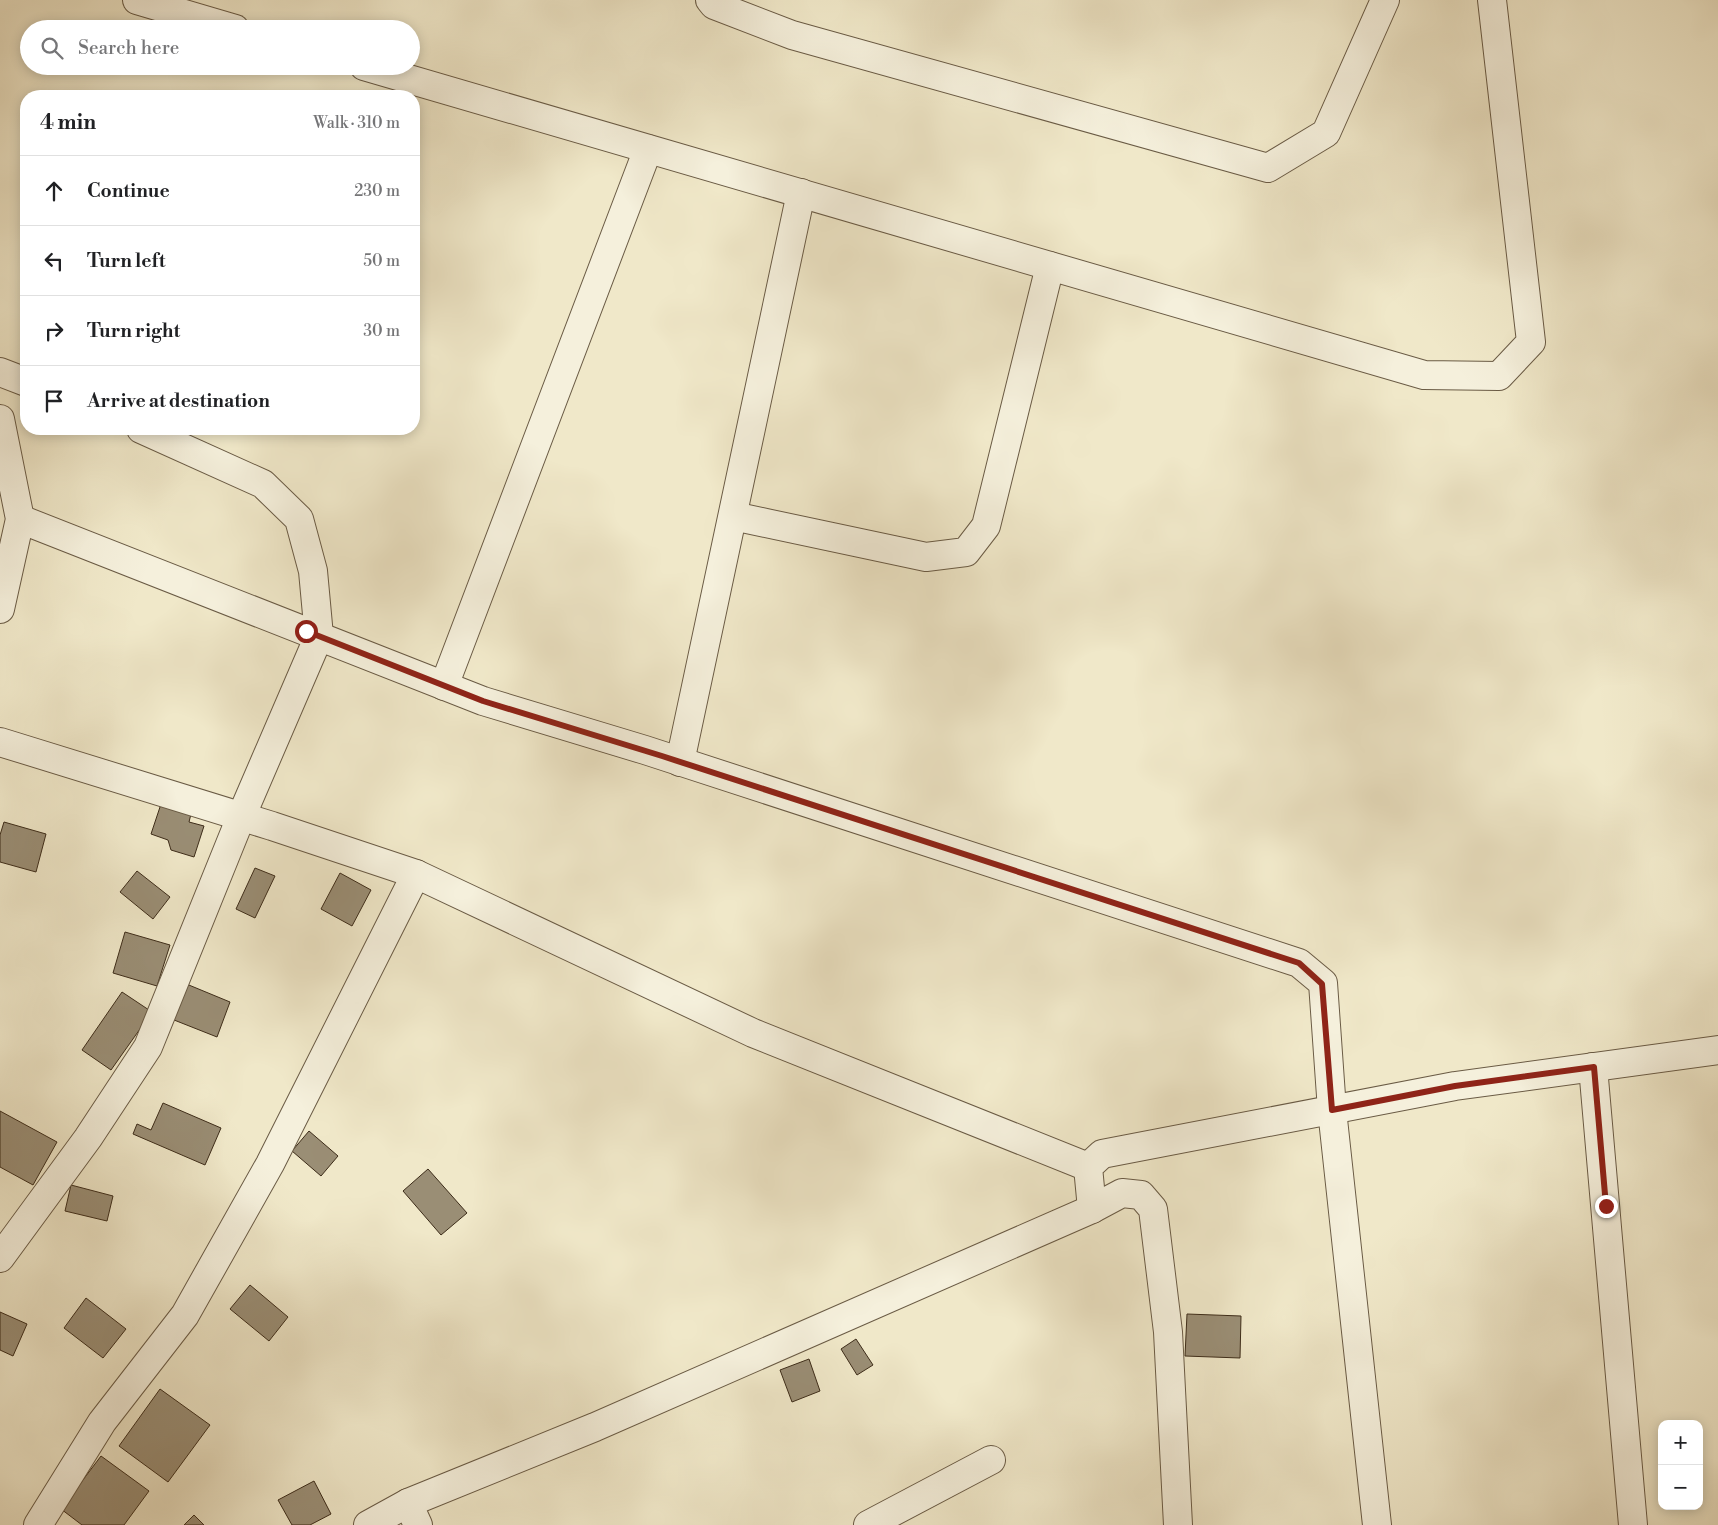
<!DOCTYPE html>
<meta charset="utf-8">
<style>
:root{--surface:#fff;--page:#f6f6f6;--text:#202124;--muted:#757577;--line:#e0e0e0}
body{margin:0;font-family:"Libre Bodoni",serif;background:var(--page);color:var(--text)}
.controls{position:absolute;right:15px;bottom:15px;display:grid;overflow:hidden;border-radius:10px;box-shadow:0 2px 12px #0003}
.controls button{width:45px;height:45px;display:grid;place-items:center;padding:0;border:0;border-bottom:1px solid var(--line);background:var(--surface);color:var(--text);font:25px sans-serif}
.stop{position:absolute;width:15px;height:15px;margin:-11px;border:4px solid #8f2418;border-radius:50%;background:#fff}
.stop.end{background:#8f2418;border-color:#fff;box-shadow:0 1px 5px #0008}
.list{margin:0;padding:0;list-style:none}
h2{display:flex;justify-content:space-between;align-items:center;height:65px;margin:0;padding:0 20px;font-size:21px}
h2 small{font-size:16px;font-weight:400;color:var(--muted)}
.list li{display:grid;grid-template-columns:32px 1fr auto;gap:15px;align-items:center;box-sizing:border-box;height:70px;padding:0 20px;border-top:1px solid var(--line)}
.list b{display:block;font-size:19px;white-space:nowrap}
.list em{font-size:16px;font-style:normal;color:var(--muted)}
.icon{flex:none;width:28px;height:28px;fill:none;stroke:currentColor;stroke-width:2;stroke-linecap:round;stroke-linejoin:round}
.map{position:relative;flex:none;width:1718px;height:1525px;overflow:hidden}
.search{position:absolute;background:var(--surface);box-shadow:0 2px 12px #0003;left:20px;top:20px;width:400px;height:55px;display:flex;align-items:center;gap:12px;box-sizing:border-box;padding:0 18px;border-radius:28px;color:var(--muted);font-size:19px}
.panel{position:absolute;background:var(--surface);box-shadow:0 2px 12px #0003;left:20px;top:90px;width:400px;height:345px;border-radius:20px}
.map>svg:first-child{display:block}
.building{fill:#9a8e75;stroke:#3d2c19}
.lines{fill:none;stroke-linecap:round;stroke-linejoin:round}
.street-casing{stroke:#6a5b45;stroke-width:30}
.street{stroke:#f5f0dc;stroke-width:28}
.route{stroke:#8f2418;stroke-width:6}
</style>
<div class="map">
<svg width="1718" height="1525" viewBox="0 0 1718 1525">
<rect width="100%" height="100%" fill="#f0e8c9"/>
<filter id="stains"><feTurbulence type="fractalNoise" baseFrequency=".004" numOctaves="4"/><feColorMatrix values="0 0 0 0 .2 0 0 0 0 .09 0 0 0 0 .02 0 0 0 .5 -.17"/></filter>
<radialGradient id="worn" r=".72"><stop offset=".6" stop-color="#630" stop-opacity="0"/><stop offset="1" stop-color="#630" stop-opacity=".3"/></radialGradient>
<g class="building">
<path d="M162,801L191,814L189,822L204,826L194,857L171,850L168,840L151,834Z"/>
<path d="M4,822L46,834L36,872L0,862V835Z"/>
<path d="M255,868L275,876L255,918L236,909Z"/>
<path d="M137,871L170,897L153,919L120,892Z"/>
<path d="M340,873L371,890L352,926L321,909Z"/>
<path d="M125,932L170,945L157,986L113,973Z"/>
<path d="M184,983L230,1002L217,1037L169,1018Z"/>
<path d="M122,992L152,1012L111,1070L82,1050Z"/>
<path d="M163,1103L221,1128L205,1165L133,1134L137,1124L151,1130Z"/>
<path d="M0,1111L57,1142L33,1185L0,1167Z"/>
<path d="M309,1131L338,1156L321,1176L292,1151Z"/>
<path d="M428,1169L467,1213L441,1235L403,1191Z"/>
<path d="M71,1185L113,1196L107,1221L65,1211Z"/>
<path d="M250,1285L288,1317L269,1341L230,1309Z"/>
<path d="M86,1298L126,1329L103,1358L64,1328Z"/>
<path d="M0,1312L27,1324L13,1356L0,1350Z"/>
<path d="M1187,1314L1241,1316L1240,1358L1185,1356Z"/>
<path d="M856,1339L873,1365L857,1375L841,1349Z"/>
<path d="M809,1359L820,1391L792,1402L780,1370Z"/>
<path d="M160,1389L210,1425L168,1482L119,1446Z"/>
<path d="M101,1456L149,1491L124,1525H82L61,1509Z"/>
<path d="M314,1481L331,1514L310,1525H292L278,1500Z"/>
<path d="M194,1515L204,1525H184Z"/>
</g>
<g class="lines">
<defs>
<g id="street">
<path d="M137,0L235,29"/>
<path d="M710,0L714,5L792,35L1268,168L1326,133L1385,0"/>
<path d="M364,66L1424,375L1499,376L1531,342L1492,0"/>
<path d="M0,372L26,382"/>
<path d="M0,419L20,519L0,609"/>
<path d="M733,516L926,557L966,552L986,526L1050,266"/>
<path d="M20,519L483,701L645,750L1299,963L1323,983L1332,1110L1377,1525"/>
<path d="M444,686L648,149"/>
<path d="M0,742L272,826L416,874L753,1033L1088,1167"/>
<path d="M680,762L801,193"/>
<path d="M1593,1067L1633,1525"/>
<path d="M1092,1209L1088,1167L1102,1154L1455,1086L1718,1050"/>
<path d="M0,1258L88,1138L148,1047L241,817L319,636L313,571L299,519L263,484L141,429"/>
<path d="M408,1503L418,1525"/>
<path d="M38,1525L102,1422L185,1315L270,1164L416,874"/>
<path d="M368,1525L408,1503L595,1427L1092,1209L1122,1193L1141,1195L1153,1209L1168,1332L1178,1525"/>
<path d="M868,1525L991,1460"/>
</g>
</defs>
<use href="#street" class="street-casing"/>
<use href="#street" class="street"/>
</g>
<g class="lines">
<path class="route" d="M306,631L483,701L662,756L1299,963L1322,984L1332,1110L1455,1086L1594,1067L1606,1206"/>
</g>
<rect width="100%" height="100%" filter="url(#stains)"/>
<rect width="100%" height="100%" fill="url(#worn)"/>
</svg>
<div class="controls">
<button>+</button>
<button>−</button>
</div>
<div class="stop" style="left:306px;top:631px"></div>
<div class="stop end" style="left:1606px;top:1206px"></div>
<div class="search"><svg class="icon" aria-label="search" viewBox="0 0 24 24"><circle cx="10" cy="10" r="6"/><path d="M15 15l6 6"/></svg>Search here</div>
<section class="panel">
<h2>4 min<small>Walk · 310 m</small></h2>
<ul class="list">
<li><svg class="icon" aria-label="ahead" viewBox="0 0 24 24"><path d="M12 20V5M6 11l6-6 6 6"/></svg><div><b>Continue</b></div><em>230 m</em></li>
<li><svg class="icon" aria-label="left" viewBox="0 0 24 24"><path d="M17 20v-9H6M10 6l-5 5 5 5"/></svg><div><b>Turn left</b></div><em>50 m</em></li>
<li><svg class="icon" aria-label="right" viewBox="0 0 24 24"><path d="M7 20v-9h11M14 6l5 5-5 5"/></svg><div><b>Turn right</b></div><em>30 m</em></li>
<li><svg class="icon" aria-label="arrive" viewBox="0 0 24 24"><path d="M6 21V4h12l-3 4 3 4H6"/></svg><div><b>Arrive at destination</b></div></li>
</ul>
</section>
</div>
